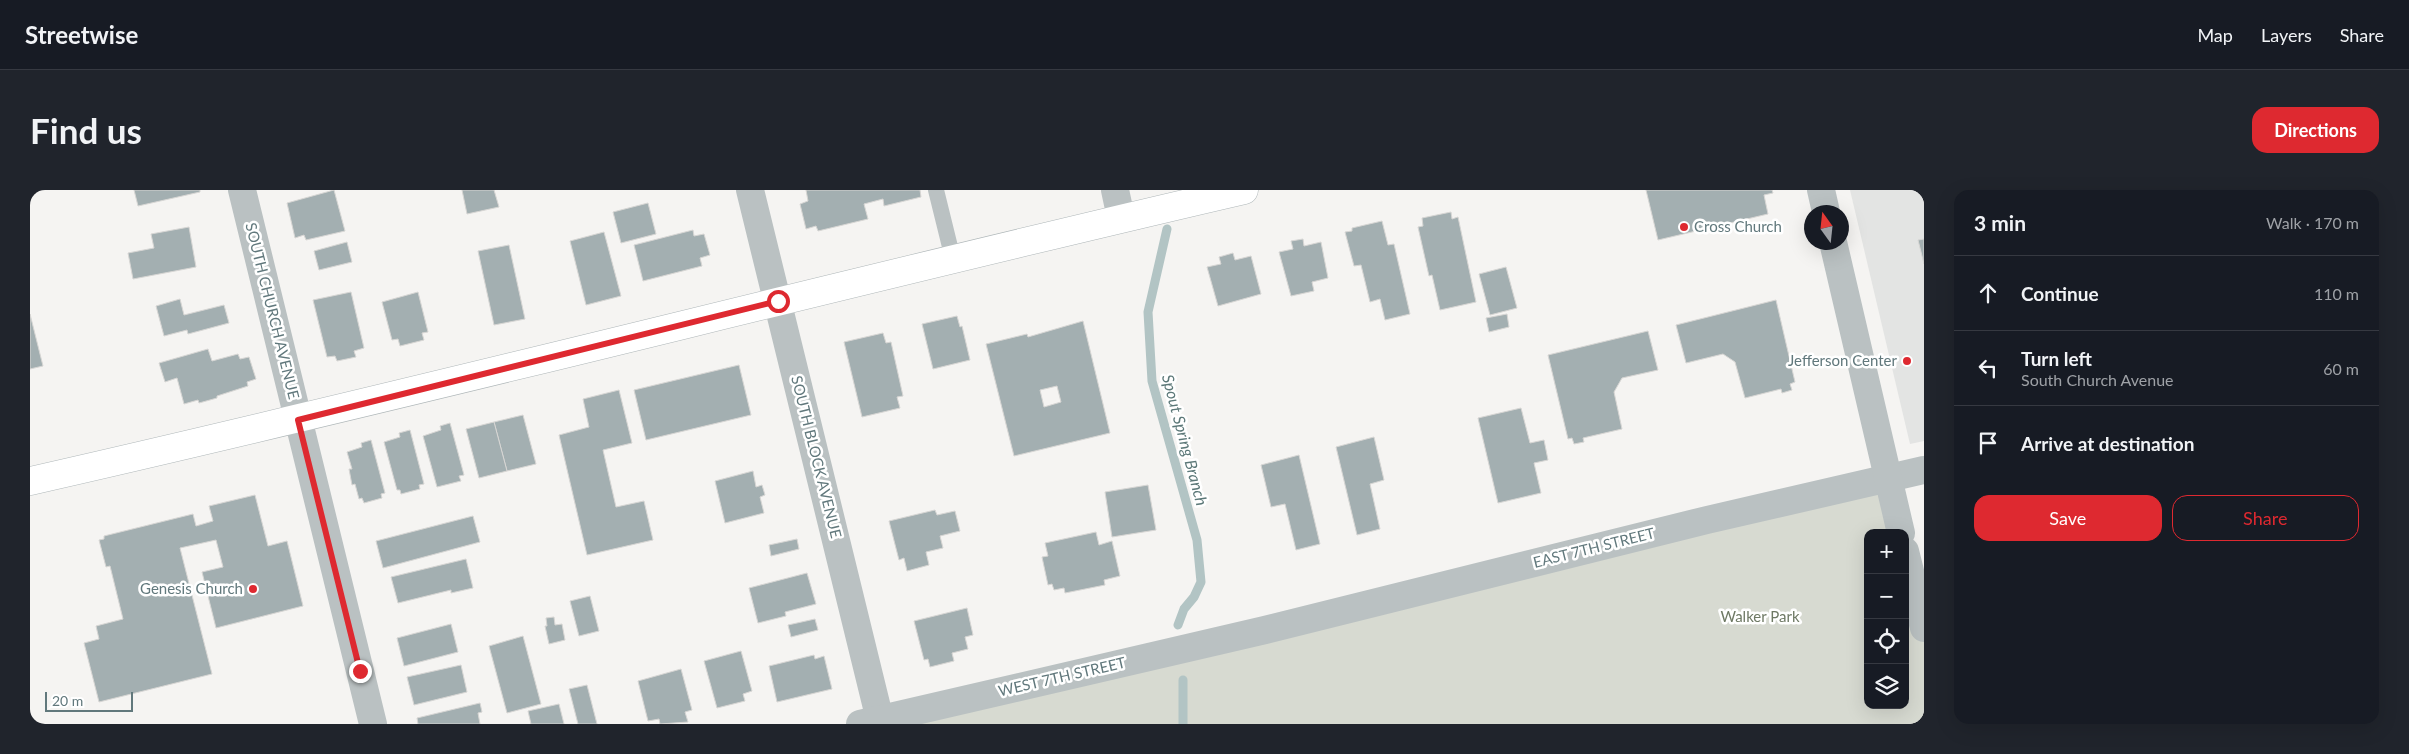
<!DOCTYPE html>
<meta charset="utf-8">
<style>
:root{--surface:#171b24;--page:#20242c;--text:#f1f3f6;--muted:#9ea1a6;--line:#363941;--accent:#de2930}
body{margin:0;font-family:Lato,sans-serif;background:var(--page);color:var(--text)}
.controls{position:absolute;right:15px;bottom:15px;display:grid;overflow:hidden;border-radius:10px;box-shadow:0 5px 20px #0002}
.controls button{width:45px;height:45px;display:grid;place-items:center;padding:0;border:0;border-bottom:1px solid var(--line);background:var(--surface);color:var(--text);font:25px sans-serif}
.compass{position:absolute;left:1774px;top:15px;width:45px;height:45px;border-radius:50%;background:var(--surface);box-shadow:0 5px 20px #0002;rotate:345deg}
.scale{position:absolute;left:15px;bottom:12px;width:88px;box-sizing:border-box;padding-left:5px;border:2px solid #61787c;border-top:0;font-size:14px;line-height:18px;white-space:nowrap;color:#61787c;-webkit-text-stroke:4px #fff;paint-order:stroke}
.stop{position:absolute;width:15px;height:15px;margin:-11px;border:4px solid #de2930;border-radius:50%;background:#fff}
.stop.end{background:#de2930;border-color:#fff;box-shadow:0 1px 5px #0008}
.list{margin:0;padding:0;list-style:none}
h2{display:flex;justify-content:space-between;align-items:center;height:65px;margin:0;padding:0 20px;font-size:21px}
h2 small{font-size:16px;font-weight:400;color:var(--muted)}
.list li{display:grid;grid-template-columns:32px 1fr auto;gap:15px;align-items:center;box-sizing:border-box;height:75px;padding:0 20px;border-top:1px solid var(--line)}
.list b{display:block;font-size:19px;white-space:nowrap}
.list p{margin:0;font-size:16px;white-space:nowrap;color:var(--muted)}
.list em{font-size:16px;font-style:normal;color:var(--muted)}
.actions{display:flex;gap:10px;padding:15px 20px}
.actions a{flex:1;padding:11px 0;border:1px solid var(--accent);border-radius:15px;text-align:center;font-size:18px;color:var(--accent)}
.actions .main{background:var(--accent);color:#fff}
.icon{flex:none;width:28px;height:28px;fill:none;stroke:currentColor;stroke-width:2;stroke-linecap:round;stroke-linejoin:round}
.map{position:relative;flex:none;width:1894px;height:534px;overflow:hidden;border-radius:15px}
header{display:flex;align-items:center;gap:30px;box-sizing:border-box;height:70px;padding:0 25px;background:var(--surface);border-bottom:1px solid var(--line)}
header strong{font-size:24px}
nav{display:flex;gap:28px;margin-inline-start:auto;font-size:18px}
.intro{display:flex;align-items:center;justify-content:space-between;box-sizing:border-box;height:120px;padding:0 30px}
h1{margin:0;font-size:35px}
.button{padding:12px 22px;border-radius:15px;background:var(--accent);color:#fff;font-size:18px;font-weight:700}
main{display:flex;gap:30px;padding:0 30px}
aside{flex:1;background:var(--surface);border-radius:15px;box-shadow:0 5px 20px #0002}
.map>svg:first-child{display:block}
.built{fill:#e3e4e3}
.green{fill:#d7dad1}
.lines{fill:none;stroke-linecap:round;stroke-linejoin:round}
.stream{stroke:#b2c4c4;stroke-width:9}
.building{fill:#a3afb1;stroke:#d7d6d4;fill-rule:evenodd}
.secondary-casing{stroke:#afb7b9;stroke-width:29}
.service{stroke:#bac1c2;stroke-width:16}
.minor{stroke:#bac1c2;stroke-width:28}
.tertiary{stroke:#bac1c2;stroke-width:28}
.secondary{stroke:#fff;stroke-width:28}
.route{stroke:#de2930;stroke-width:6}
.poi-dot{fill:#de2930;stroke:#fff;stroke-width:2}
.labels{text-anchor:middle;stroke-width:5;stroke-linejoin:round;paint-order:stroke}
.poi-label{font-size:15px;fill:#61787c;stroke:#fff;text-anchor:end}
.street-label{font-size:15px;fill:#61787c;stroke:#fff}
.park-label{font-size:15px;fill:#6e7964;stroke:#fff}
.water-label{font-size:16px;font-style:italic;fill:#5c7878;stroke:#fff}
</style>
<header>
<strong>Streetwise</strong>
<nav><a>Map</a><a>Layers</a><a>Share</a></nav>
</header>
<div class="intro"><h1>Find us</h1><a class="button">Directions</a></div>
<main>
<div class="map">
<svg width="1894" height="534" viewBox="0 0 1894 534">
<rect width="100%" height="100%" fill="#f5f4f2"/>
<path class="built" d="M1820,0H1894V251L1880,254Z"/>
<path class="green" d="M1857,289L1871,343H1838V515H1875V361L1894,438V534H830Z"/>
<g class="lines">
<g class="stream">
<path d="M1137,39L1118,122L1122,191L1167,350L1171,392L1164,407L1154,419L1148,435"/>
<path d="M1153,534V490"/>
</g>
</g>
<g class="building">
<path d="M104,0H170V2L108,16Z"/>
<path d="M304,0L315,41L276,50L274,45L265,48L257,13Z"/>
<path d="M432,0H464L469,17L437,24Z"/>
<path d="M776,0H890L891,7L854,16L853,9L834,14L838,29L788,41L786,36L776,39L770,14L778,11Z"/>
<path d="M1616,0H1742L1743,3L1734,5L1738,24L1628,50Z"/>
<path d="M618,13L626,44L591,53L583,22Z"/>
<path d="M1421,22L1422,29L1428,27L1446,112L1410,120L1402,85L1399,86L1388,37L1393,36L1392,28Z"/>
<path d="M1352,31L1358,55L1364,54L1380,124L1355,130L1350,109L1340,112L1331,75L1324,76L1315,42L1322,41V38Z"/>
<path d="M159,37L166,77L103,89L98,63L124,58L121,44Z"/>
<path d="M663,40L664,46L674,44L680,65L670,68L672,76L613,91L604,55Z"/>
<path d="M574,42L591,106L556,115L540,51Z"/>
<path d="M1273,49L1274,56L1291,52L1298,88L1282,92L1284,101L1261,106L1249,62L1263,59L1261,51Z"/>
<path d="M1894,49V74L1888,50Z"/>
<path d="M317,52L322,72L289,80L284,61Z"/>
<path d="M479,55L495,129L464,135L448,61Z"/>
<path d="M1203,63L1205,70L1221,66L1231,104L1188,116L1177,77L1191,74L1189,67Z"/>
<path d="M1476,77L1487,118L1460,125L1449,84Z"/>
<path d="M321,102L334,158L324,161L326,167L307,171L305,166L297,167L283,110Z"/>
<path d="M388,102L398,142L392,143L394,150L370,156L368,149L362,150L352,112Z"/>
<path d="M150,109L154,125L194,115L199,133L158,144L157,140L134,146L126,116Z"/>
<path d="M1746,110L1765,192L1760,194L1762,200L1752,203L1751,199L1715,208L1705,172L1693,164L1656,173L1646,135Z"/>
<path d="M0,124L13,176L0,179Z"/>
<path d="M1477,124L1479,137L1459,142L1456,128Z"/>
<path d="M927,126L930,137L932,136L940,170L903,179L892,134Z"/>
<path d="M1053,131L1080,243L984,266L956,154L997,144L998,147ZM1027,196L1031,212L1014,217L1010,200Z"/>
<path d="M1618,141L1628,180L1592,188L1584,202L1592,239L1553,248L1554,252L1544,254L1542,248L1538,249L1518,165Z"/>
<path d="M853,143L856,153L861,152L873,206L867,207L870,218L832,227L814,152Z"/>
<path d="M178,159L182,171L208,164L210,169L219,167L226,189L217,192L218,196L187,206V208L169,213L168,210L154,214L147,188L135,192L129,173Z"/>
<path d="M709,175L721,225L616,250L604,200Z"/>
<path d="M589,200L602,253L573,260L586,317L614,311L623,350L557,365L529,245L559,237L553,209Z"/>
<path d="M1491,218L1500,253L1514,250L1518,270L1504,273L1511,303L1468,313L1448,228Z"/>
<path d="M493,225L506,274L477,281L464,232Z"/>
<path d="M464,232L477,281L449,288L436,239Z"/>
<path d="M420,233L434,285L429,286L431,291L407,297L393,246L411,240L410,236Z"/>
<path d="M380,240L394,294L389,295L390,299L371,304L370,300H367L354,252L370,247L369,243Z"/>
<path d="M1344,247L1354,290L1340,294L1350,339L1327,345L1306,257Z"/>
<path d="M341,250L355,303L351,304L352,308L334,313L332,308L329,309L325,294L322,295L319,279H322L317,262L332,257L331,253Z"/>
<path d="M1269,265L1290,354L1266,360L1255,314L1241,317L1231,275Z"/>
<path d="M723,281L726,297L732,295L735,305L730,307L734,323L695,333L685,291Z"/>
<path d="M1118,295L1126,340L1082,347L1075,302Z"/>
<path d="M225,305L238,356L257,351L273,416L186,438L172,382L193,377L186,350L150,358L182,484L69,512L54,453L69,449L66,436L93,429L80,376L76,377L69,350L74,349V346L163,324L166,336L183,331L179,316Z"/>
<path d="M905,320L907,325L925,321L930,341L910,346L913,358L896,362L899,375L877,381L874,368L869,370L859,331Z"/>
<path d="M443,326L450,352L353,378L346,351Z"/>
<path d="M1066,342L1069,355L1082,351L1090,386L1074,390L1075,395L1035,403L1034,398L1024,400L1022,394L1018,395L1012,367L1018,366L1015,353Z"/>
<path d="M767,349L769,359L741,366L739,355Z"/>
<path d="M436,369L443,398L421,403V400L368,413L361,387Z"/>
<path d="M777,383L786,414L755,422L756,426L728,433L719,398Z"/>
<path d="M560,406L569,441L549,446L540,411Z"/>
<path d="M937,418L943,445L935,447L938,459L922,463L924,471L900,477L898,469L894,470L884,431Z"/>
<path d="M524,427L525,435L532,434L535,450L519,454L515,436H517L516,428Z"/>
<path d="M785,429L788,440L761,447L758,435Z"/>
<path d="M421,434L428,462L374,476L367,448Z"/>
<path d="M493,446L511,514L477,523L459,456Z"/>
<path d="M711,461L722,501L713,504L715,511L687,518L674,471Z"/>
<path d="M784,465L785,469L794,466L802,499L747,512L739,476Z"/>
<path d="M431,475L437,502L384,515L377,487Z"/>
<path d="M651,479L662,520L655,522L658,532L630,534L629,529L618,531L608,491Z"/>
<path d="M557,495L567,534H548L539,499Z"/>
<path d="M450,513L452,522L448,523L450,534H388L387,528Z"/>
<path d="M529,514L534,534H501L498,521Z"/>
</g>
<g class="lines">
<defs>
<path id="secondary" d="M0,291C406,199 808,94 1214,0"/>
</defs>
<use href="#secondary" class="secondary-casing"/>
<path class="service" d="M906,0L923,69"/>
<g class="minor">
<path d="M212,0L343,534"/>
<path d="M720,0L851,534"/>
<path d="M1085,0L1091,28"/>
<path d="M830,534L1235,440L1677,330L1894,280"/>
</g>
<g class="tertiary">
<path d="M1791,0L1796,22"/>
<path d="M1803,52L1871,343"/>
<path d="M1875,361L1894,438"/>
</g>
<use href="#secondary" class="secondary"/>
</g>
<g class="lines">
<path class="route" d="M330,481L268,230L748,111"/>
</g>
<g class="poi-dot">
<circle cx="1654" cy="37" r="5"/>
<circle cx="1877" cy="171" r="5"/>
<circle cx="223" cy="399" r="5"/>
</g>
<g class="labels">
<g class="poi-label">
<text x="1664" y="42" text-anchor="start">Cross Church</text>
<text x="1867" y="176">Jefferson Center</text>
<text x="213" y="404">Genesis Church</text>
</g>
<g class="street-label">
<text transform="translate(242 121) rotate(76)" y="5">SOUTH CHURCH AVENUE</text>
<text transform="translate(786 267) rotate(76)" y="5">SOUTH BLOCK AVENUE</text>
<text transform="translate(1564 358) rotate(-14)" y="5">EAST 7TH STREET</text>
<text transform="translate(1032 487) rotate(-13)" y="5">WEST 7TH STREET</text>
</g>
<g class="park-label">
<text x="1730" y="432">Walker Park</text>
</g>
<g class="water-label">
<text transform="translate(1155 250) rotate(75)" y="6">Spout Spring Branch</text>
</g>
</g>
</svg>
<div class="controls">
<button>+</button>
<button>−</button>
<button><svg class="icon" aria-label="locate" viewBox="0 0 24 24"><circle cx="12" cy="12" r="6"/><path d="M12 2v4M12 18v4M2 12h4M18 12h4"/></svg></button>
<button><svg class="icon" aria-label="layers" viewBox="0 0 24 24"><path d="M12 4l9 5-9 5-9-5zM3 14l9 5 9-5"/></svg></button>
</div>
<svg class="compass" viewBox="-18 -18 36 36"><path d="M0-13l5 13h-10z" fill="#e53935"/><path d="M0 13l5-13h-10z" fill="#9ea1a6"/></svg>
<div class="scale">20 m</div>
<div class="stop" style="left:748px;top:111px"></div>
<div class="stop end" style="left:330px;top:481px"></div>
</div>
<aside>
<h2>3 min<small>Walk · 170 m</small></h2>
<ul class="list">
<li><svg class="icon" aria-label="ahead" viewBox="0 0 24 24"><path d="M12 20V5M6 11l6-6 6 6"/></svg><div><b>Continue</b></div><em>110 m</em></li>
<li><svg class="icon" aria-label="left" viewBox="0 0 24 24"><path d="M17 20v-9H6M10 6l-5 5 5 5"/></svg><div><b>Turn left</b><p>South Church Avenue</p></div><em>60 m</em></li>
<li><svg class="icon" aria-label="arrive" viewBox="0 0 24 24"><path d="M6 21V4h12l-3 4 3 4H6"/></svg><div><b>Arrive at destination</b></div></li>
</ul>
<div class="actions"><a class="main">Save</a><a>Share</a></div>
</aside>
</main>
